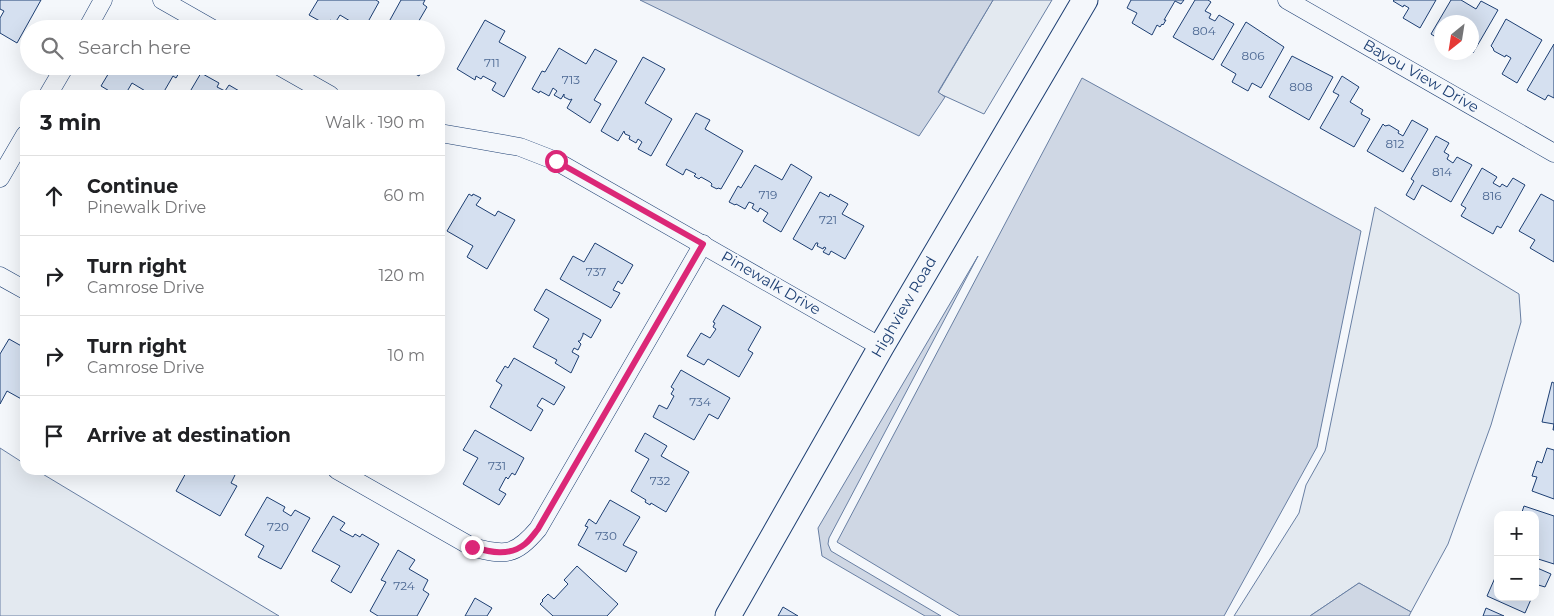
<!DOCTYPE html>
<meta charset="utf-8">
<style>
:root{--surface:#fff;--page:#f2f2f2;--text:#202124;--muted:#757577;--line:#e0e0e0}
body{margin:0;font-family:Montserrat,sans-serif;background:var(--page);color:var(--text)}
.controls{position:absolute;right:15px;bottom:15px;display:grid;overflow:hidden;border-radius:10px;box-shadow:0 5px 20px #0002}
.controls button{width:45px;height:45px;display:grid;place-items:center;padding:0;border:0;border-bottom:1px solid var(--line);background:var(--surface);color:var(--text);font:25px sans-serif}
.compass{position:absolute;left:1434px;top:15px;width:45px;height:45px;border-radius:50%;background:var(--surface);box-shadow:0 5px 20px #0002;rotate:210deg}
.stop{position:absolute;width:15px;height:15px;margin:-11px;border:4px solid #db2777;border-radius:50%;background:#fff}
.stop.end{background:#db2777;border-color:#fff;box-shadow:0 1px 5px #0008}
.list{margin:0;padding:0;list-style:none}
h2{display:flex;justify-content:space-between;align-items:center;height:65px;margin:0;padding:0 20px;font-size:21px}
h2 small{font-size:16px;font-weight:400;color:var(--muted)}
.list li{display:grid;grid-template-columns:32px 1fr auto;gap:15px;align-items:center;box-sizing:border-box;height:80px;padding:0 20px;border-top:1px solid var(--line)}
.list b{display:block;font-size:19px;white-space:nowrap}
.list p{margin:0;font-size:16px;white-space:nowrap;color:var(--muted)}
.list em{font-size:16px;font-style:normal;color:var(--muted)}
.icon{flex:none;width:28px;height:28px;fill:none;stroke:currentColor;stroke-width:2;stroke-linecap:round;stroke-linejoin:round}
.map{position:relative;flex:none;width:1554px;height:616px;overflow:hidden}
.search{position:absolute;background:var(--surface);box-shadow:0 5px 20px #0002;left:20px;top:20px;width:425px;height:55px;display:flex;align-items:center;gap:12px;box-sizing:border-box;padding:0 18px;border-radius:28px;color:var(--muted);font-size:19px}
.panel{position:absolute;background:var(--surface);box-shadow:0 5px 20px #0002;left:20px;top:90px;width:425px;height:385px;border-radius:15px}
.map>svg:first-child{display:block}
.green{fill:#e3e9f0;stroke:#687fa3}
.water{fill:#cfd7e4;stroke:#687fa3}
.building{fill:#d5e0f0;stroke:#1d3f73}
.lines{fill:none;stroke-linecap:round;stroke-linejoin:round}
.street-casing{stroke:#1d3f73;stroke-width:19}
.secondary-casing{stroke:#1d3f73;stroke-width:27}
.street{stroke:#f4f7fb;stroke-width:18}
.secondary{stroke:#f4f7fb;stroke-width:25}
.route{stroke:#db2777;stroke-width:6}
.labels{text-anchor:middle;stroke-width:4;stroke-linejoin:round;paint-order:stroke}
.number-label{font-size:12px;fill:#4b6792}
.street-label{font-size:15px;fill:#1d3f73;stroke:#f4f7fb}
</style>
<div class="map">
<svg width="1554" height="616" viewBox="0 0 1554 616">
<rect width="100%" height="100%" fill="#f4f7fb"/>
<g class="green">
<path d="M993,0H1052L984,114L938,93Z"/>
<path d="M1375,207L1519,294L1521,322L1491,425L1448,544L1411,612L1359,583L1310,616H1234L1299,513L1306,485L1325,451Z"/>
<path d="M0,448L25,464V470H36L279,616H0Z"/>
</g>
<g class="water">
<path d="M640,0H993L938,92L945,97L919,136Z"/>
<path d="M1082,78L1361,231L1317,447L1224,616H960L837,542Z"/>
<path d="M978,256L829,538L828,544L831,551L941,616H925L822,556L818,528Z"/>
<path d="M1359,583L1411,612L1409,616H1310Z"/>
</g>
<g class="building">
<path d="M0,0H41L17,43L0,33V18L4,11L0,9Z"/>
<path d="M318,0H376L379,2L364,29H346L350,21L340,15L335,23L330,20L327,25L309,15Z"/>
<path d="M401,0H425L423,4L427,7L417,24L425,29H385Z"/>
<path d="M1131,0H1184L1181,4L1175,1L1164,20H1166L1163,25L1162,24L1160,27L1157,25L1152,35L1132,23L1137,13L1127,8Z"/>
<path d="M1195,0H1208L1211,2L1205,11L1211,14L1209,18L1215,21L1219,15L1234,24L1213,60L1173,37Z"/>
<path d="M1394,0H1436L1420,28L1403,18L1409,8L1404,5L1403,7L1393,1Z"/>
<path d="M1451,0H1461L1476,9L1481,1L1498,10L1473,53L1472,52V22H1442V41L1431,34Z"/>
<path d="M1506,19L1542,40L1517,83L1502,74L1511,58L1506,55L1505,57L1494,51L1493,48L1491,46Z"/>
<path d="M485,20L505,31L499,42L526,57L504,97L492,90L496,83L483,76L481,79L476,76L475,80L457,69Z"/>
<path d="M1246,22L1284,47L1261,88L1252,83L1248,91L1232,82L1236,74L1221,65Z"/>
<path d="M1554,44V98L1548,95L1545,100L1527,90Z"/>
<path d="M559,48L586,64L595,49L617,61L594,100L601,104L590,123L567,108L572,99L570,100L564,97V94L561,99L554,95L557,91L553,88L549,96L540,91L539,93L532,89L542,71L545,72Z"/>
<path d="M1292,56L1333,77L1309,120L1269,97Z"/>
<path d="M643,57L665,69L645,103L672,119L651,156L638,149L642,142L638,139L636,143L629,139L630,136L625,134L624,131L618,141L601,131Z"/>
<path d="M113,66H183L176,78L173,76L162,95H152L132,83L125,95H116L101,86Z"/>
<path d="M413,66H424L419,76L410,71Z"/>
<path d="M201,73L219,83L217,87L225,91L229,85L246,95H188Z"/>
<path d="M1342,76L1359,87L1350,102L1363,110L1361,114L1370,119L1354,147L1320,128L1339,95L1333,92Z"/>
<path d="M696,113L710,120L705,129L743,151L721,189L718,188L717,189L711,186L712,184L710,182L701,177L699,179L694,176L696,174L686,169L683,175L666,165Z"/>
<path d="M1412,120L1428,129L1403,172L1367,151L1383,124L1385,126L1389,125L1399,131L1398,133L1403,136Z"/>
<path d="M1436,136L1449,143L1444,152L1449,155L1447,159L1453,163L1457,157L1472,165L1451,202L1422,185L1414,200L1406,195L1414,181L1411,179Z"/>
<path d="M791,164L812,177L781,232L763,221L768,213L760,208L758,212L752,208L754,204L749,202L745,209L736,204L735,205L729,202L738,186L741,188L755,165L782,180Z"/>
<path d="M1482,168L1497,177L1493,183L1500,187L1502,184L1507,187L1513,178L1525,185L1501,228L1497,226L1493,234L1461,216L1466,208L1461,205Z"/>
<path d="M820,192L829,197L830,194L848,204L842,214L864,226L845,259L831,251L829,255L823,252L826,248L824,247L823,249L817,246L818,243H816L812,250L793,239Z"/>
<path d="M469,194L472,196L473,194L481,198L476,205L495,216L498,211L515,220L487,269L467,257L473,246L447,231Z"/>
<path d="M1541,194L1554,201V262L1530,248L1535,240L1519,231Z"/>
<path d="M595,243L633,265L622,284L618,281L613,290L620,293L611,308L560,279L573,256L584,262Z"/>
<path d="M546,289L601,320L591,338L583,333V335L580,341H578L581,344L578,350L574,348L572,352L579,356L571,373L555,363L557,360L533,347L549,319L534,310Z"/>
<path d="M723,305L761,327L748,350L753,353L739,377L708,359L704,365L687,356L701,333L710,338L716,329L713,327L715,323L713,322Z"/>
<path d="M9,339L25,348V352L21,359H25V401L7,391L0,404V354Z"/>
<path d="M514,358L565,387L554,405L542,398L537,406L543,410L531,431L490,407L502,385L496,381L505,366L508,368Z"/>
<path d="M681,370L730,398L718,419L709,414L694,440L653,417L659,405L667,409L674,396L671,394L674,389L671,387Z"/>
<path d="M1552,382L1554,383V430H1553L1554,424L1542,422Z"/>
<path d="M475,430L524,458L515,475L512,473L508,479L506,477L499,490L506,494L499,505L463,484L478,458L463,450Z"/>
<path d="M645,433L667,446L661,456L689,472L666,512L651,503L650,505L645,502L646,500L631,491L649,459L635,451Z"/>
<path d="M1547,448L1554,450V499L1532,491L1537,477L1532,476L1537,461L1542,463Z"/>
<path d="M190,470H231L236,473L231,483L237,486L220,516L176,491L187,471L189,473Z"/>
<path d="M267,497L285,507L283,511L291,516L295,510L310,518L281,569L258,557L264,546L245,535Z"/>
<path d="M610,500L640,517L623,545L637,552L626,572L578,545L588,527L585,526L589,519L596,524Z"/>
<path d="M1524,506L1554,516V564L1535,558V515H1521Z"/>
<path d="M333,516L345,523L340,530L353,537L355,534L360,537L362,534L379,544L351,593L331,581L340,566L312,551Z"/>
<path d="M398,550L415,560L409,569L428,580L423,590L429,594L417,616H378L370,611L386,582L381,580Z"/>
<path d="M577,566L618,604L607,616H553L540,604L543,601L542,600L548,594L554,599L568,584L564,580Z"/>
<path d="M1535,567L1551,574L1545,587L1535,584Z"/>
<path d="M1498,571V597H1532L1525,613L1487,596Z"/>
<path d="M475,598L492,608L487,616H465Z"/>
<path d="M783,607L798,616H778Z"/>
<path d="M1486,608L1504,616H1483Z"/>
</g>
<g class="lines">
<defs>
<g id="street">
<path d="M162,0L213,29"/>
<path d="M1287,0L1554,153"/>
<path d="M87,29L103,0"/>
<path d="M279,66L330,95"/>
<path d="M48,95L65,66"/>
<path d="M440,133L520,147L556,161L881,347"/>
<path d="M0,178L25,135"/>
<path d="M0,276L25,290"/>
<path d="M337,470L472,547C505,556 515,556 538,529L703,244"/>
</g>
<path id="secondary" d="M728,616L881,347L1085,0"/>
</defs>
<use href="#street" class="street-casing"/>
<use href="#secondary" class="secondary-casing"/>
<use href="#street" class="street"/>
<use href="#secondary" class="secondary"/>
</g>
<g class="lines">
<path class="route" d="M472,547C490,552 509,557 525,544C530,540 534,534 538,529L703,244L556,161"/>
</g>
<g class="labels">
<g class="number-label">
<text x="1204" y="35">804</text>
<text x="1253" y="60">806</text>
<text x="492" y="67">711</text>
<text x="571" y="84">713</text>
<text x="1301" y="91">808</text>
<text x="1395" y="148">812</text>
<text x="1442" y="176">814</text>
<text x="768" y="199">719</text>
<text x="1492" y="200">816</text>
<text x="828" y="224">721</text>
<text x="596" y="276">737</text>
<text x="700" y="406">734</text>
<text x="497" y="470">731</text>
<text x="660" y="485">732</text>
<text x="278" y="531">720</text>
<text x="606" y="540">730</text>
<text x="404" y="590">724</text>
</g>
<g class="street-label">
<text transform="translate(1421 76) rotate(30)" y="5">Bayou View Drive</text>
<text transform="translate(771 283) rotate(30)" y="5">Pinewalk Drive</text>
<text transform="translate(904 307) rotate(-60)" y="5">Highview Road</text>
</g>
</g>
</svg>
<div class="controls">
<button>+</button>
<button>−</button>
</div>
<svg class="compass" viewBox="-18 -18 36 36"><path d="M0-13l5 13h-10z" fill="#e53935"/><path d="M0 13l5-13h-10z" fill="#757577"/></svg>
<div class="stop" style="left:556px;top:161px"></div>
<div class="stop end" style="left:472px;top:547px"></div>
<div class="search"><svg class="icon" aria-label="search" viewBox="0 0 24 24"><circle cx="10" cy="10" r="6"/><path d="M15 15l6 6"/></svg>Search here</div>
<section class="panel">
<h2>3 min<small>Walk · 190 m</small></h2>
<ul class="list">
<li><svg class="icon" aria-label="ahead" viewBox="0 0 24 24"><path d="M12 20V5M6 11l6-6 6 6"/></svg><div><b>Continue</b><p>Pinewalk Drive</p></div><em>60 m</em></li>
<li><svg class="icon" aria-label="right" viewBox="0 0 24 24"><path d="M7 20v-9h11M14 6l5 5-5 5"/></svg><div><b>Turn right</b><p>Camrose Drive</p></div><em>120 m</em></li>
<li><svg class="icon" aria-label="right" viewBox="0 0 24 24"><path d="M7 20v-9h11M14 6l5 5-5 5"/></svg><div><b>Turn right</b><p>Camrose Drive</p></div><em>10 m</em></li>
<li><svg class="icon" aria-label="arrive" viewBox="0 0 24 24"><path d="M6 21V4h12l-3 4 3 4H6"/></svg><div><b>Arrive at destination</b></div></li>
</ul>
</section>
</div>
